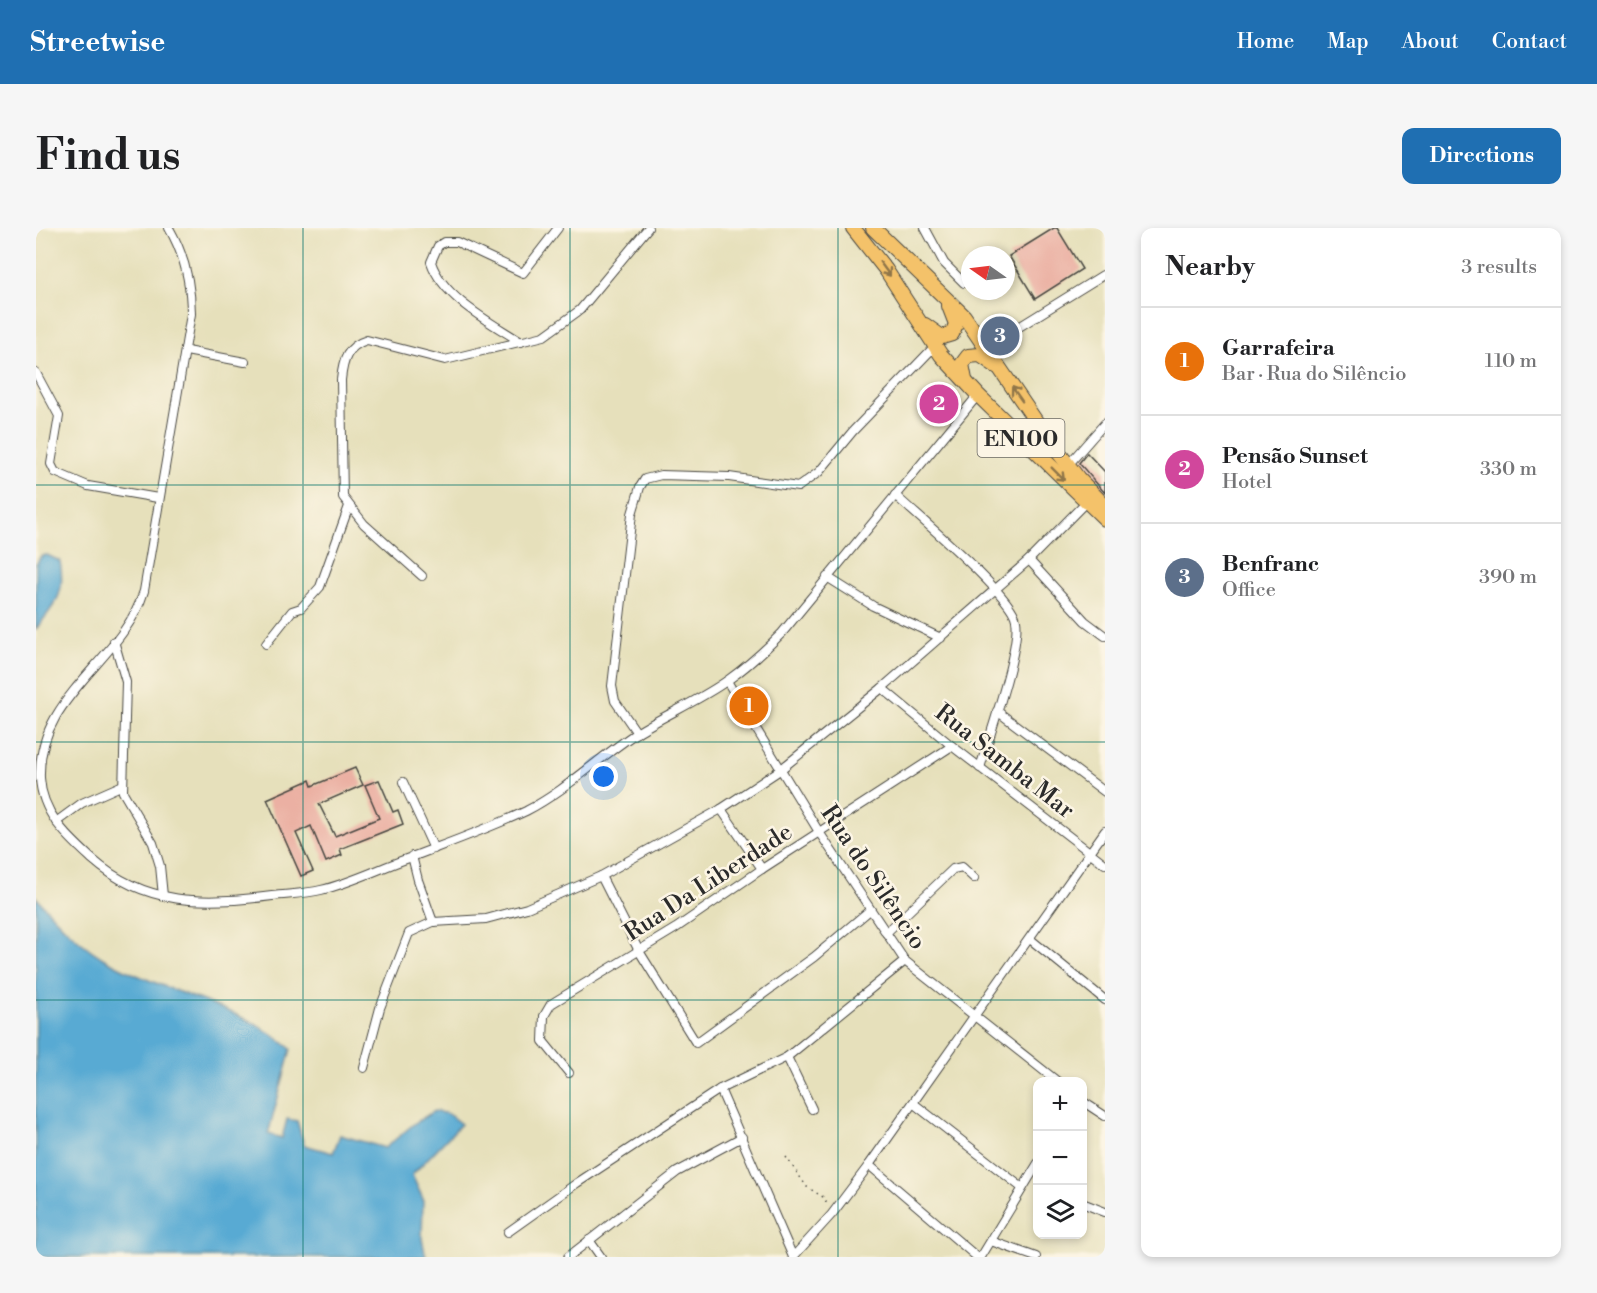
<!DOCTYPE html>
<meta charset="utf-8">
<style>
:root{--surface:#fff;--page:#f6f6f6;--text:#202124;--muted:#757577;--line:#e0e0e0;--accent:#1f6fb2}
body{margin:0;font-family:"Libre Bodoni",serif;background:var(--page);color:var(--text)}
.controls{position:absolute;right:18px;bottom:18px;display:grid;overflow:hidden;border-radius:12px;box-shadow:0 3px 9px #0003}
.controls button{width:54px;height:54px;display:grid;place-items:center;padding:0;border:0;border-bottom:2px solid var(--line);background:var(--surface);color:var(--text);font:30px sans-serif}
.compass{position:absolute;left:925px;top:18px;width:54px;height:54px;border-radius:50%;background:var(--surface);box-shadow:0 3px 9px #0003;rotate:284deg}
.you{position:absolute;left:568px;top:549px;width:21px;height:21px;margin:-15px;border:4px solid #fff;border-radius:50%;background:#1a73e8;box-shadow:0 0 0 9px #1a73e833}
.badge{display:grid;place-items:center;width:39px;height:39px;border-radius:50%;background:var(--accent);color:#fff;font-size:20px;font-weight:700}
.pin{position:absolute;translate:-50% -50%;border:3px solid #fff;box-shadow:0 2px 6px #0006}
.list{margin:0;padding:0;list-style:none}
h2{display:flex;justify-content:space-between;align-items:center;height:78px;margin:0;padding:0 24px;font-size:26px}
h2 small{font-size:20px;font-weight:400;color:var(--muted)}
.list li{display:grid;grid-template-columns:39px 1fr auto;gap:18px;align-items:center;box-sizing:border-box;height:108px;padding:0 24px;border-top:2px solid var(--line)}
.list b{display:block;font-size:22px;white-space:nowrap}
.list p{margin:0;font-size:20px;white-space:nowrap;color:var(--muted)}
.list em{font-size:20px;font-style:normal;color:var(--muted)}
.icon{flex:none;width:33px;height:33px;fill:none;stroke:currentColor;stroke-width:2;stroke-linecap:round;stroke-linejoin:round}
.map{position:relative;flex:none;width:1069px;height:1029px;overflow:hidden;border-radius:12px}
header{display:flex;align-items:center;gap:36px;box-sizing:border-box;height:84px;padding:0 30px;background:var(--accent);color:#fff}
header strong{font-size:28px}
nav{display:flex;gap:33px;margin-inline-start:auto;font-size:21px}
.intro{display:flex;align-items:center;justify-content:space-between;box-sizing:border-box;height:144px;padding:0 36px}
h1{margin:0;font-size:42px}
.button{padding:15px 27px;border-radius:12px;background:var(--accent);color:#fff;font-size:21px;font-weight:700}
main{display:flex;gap:36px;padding:0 36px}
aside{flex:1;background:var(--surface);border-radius:12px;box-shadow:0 3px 9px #0003}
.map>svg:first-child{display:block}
.water{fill:#59aad3;stroke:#426a7f;stroke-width:1.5}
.building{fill:#ebb0a3}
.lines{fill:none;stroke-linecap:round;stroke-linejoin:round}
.street-casing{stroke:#474641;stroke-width:10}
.primary-casing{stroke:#474641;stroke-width:16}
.path{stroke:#474641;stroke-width:1.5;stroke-dasharray:1.5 4.5;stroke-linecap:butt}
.street{stroke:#fff;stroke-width:8}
.primary{stroke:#f4c26a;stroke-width:14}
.oneway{stroke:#90764a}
.grid{fill:none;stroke:#0f766e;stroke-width:1.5;stroke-opacity:0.55}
.labels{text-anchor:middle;stroke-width:5;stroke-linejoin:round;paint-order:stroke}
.shield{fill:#fcf5e5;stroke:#6a6863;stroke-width:1.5}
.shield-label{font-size:22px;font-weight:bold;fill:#2b2b2b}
.street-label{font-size:24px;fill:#2b2b2b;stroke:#fcf5e5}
</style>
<header>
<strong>Streetwise</strong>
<nav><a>Home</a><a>Map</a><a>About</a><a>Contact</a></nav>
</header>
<div class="intro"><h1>Find us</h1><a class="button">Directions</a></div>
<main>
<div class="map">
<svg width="1069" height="1029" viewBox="0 0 1069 1029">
<rect width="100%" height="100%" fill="#fcf5e5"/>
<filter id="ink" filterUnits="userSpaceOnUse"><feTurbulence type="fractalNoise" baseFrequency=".0167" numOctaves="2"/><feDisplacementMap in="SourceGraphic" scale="12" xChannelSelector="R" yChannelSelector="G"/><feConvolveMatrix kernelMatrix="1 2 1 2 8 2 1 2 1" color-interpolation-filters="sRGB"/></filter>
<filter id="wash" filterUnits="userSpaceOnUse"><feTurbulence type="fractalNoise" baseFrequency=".008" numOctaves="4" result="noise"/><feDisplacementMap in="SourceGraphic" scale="24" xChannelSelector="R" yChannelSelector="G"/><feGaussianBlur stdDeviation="1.35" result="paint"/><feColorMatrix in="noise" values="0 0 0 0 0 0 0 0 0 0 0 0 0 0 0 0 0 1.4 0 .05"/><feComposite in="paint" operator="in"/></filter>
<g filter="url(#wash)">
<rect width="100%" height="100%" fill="#e6e0bb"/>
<g class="water">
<path d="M11,327L24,333C30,367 20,375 0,401V336L5,328Z"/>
<path d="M0,669C23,695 45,719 76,735C134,767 205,777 255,821L232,906L246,910L251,891L261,893L268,917L297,925L304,907L349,920L379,895L398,883L412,886L425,896L376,947L387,971L386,1011L390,1029H0Z"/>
</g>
<g id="blocks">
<g class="building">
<path d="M1018,0H1021L1046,41L999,71L973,28Z"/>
<path d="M1051,225L1069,244V265L1043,235Z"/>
<path d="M319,540L327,557L283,576L299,608L343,590L329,557L343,552L357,584L362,582L367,596L304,621L306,627L290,634L275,598L260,605L277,643L265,648L231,571L274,552L276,558Z"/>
</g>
</g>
</g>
<g filter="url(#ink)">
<use href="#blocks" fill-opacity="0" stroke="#474641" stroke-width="1.5"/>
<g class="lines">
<defs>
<g id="street">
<path d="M133,0C148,26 155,56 155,86L108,363C87,433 1,467 4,550C6,586 31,608 56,631C109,678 169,677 236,668C252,666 269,666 285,662C315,655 344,640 373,630C412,615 452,601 490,583C531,562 563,529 602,504C631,486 664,472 692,452C712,438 729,422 746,405L942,167"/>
<path d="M889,0L908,35L928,55"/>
<path d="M485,114C454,94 407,70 395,34L402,18L408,14H421L487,45L522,0"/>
<path d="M952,122L983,99L1067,47"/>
<path d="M150,123L209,134"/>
<path d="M0,145L23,188L15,236L19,244L52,258L122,270"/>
<path d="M1032,237L1069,195"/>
<path d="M859,267C881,288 977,368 980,392C985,419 953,509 944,540"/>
<path d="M993,332L1049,393L1069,408"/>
<path d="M386,348L328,296L307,269L305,152C307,132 311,118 331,112L409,132L508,108L544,82L612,0"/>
<path d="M791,349L837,378L905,410"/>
<path d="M78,413L90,454L87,564L117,615L124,638L127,668"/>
<path d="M230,416L256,383L265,380L284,359L313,278"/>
<path d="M691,453L783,604L869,733L1022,854"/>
<path d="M846,460L916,518L1069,636"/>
<path d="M961,483L1069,564"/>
<path d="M601,505L579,473L576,458L596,286L604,259L609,251L625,247L693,249L762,259L783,244L817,203L899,118"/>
<path d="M367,554L398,621"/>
<path d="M685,581L726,641"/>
<path d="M20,594L46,575L87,557"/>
<path d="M376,628L382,652L397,694L450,691L491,680L565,648L685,581L744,542L846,460L993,332L1050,274"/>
<path d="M565,648L603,723L660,815L778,729L834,682"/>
<path d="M850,705L917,641L926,639L938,650"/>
<path d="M994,711L1069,772"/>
<path d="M751,829L776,881"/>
<path d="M328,840L344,780L373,705L397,694"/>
<path d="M533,845L507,813L508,788L515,776L640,700L726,641L916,518"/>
<path d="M684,861L757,1029"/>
<path d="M1046,873L1069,888"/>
<path d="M877,875L985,959"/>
<path d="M833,937L941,1029"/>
<path d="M1046,975L1069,984"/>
<path d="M472,1004L541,955L684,861L751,829L869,733"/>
<path d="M553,1012L565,1029"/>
<path d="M955,1013L1000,1029"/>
<path d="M532,1029L641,944L706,909"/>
<path d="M757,1029L796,986L833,937L1069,603"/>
<path d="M945,1029L1002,935"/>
</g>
<g id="primary">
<path d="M817,0L850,42L905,127L942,167L1069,291"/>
<path d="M837,0L928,88L1010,208L1042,250L1069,278"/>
<path d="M889,97L906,109L916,106L920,96L913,78"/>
<path d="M929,152L926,136L932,128L944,127L960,138"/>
</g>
</defs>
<use href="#street" class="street-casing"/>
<use href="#primary" class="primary-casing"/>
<path class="path" d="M750,929L771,959L787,969L792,977"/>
<use href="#street" class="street"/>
<use href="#primary" class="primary"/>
</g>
<defs><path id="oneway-shaft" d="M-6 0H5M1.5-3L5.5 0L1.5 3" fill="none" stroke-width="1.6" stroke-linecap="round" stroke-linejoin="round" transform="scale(1.5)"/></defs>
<g class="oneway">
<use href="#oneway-shaft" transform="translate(849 41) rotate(54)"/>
<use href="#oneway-shaft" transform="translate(981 166) rotate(-125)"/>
<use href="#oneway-shaft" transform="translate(1022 246) rotate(45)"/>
</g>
</g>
<path class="grid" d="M267,0V1029M534,0V1029M802,0V1029M0,257H1069M0,514H1069M0,772H1069"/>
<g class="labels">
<rect class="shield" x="941.5" y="191" width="87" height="38" rx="4.5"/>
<g class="shield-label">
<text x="985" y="218">EN100</text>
</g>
<g class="street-label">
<text transform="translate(969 533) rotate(38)" y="8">Rua Samba Mar</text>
<text transform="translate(838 649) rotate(56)" y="8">Rua do Silêncio</text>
<text transform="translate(672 654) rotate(-33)" y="8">Rua Da Liberdade</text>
</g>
</g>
</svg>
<div class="controls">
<button>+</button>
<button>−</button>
<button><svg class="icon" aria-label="layers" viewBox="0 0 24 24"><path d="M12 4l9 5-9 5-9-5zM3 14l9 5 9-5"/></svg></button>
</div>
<svg class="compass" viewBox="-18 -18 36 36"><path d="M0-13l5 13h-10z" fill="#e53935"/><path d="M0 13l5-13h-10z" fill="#757577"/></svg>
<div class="you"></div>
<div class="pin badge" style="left:713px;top:478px;background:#e8710a">1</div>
<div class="pin badge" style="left:903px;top:176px;background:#d1479c">2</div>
<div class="pin badge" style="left:964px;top:108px;background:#5c6f8a">3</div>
</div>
<aside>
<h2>Nearby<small>3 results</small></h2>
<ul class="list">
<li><span class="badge" style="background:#e8710a">1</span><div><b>Garrafeira</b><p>Bar · Rua do Silêncio</p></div><em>110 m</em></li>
<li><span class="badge" style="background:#d1479c">2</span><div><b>Pensão Sunset</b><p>Hotel</p></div><em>330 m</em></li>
<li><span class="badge" style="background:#5c6f8a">3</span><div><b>Benfranc</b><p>Office</p></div><em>390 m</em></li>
</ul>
</aside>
</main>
